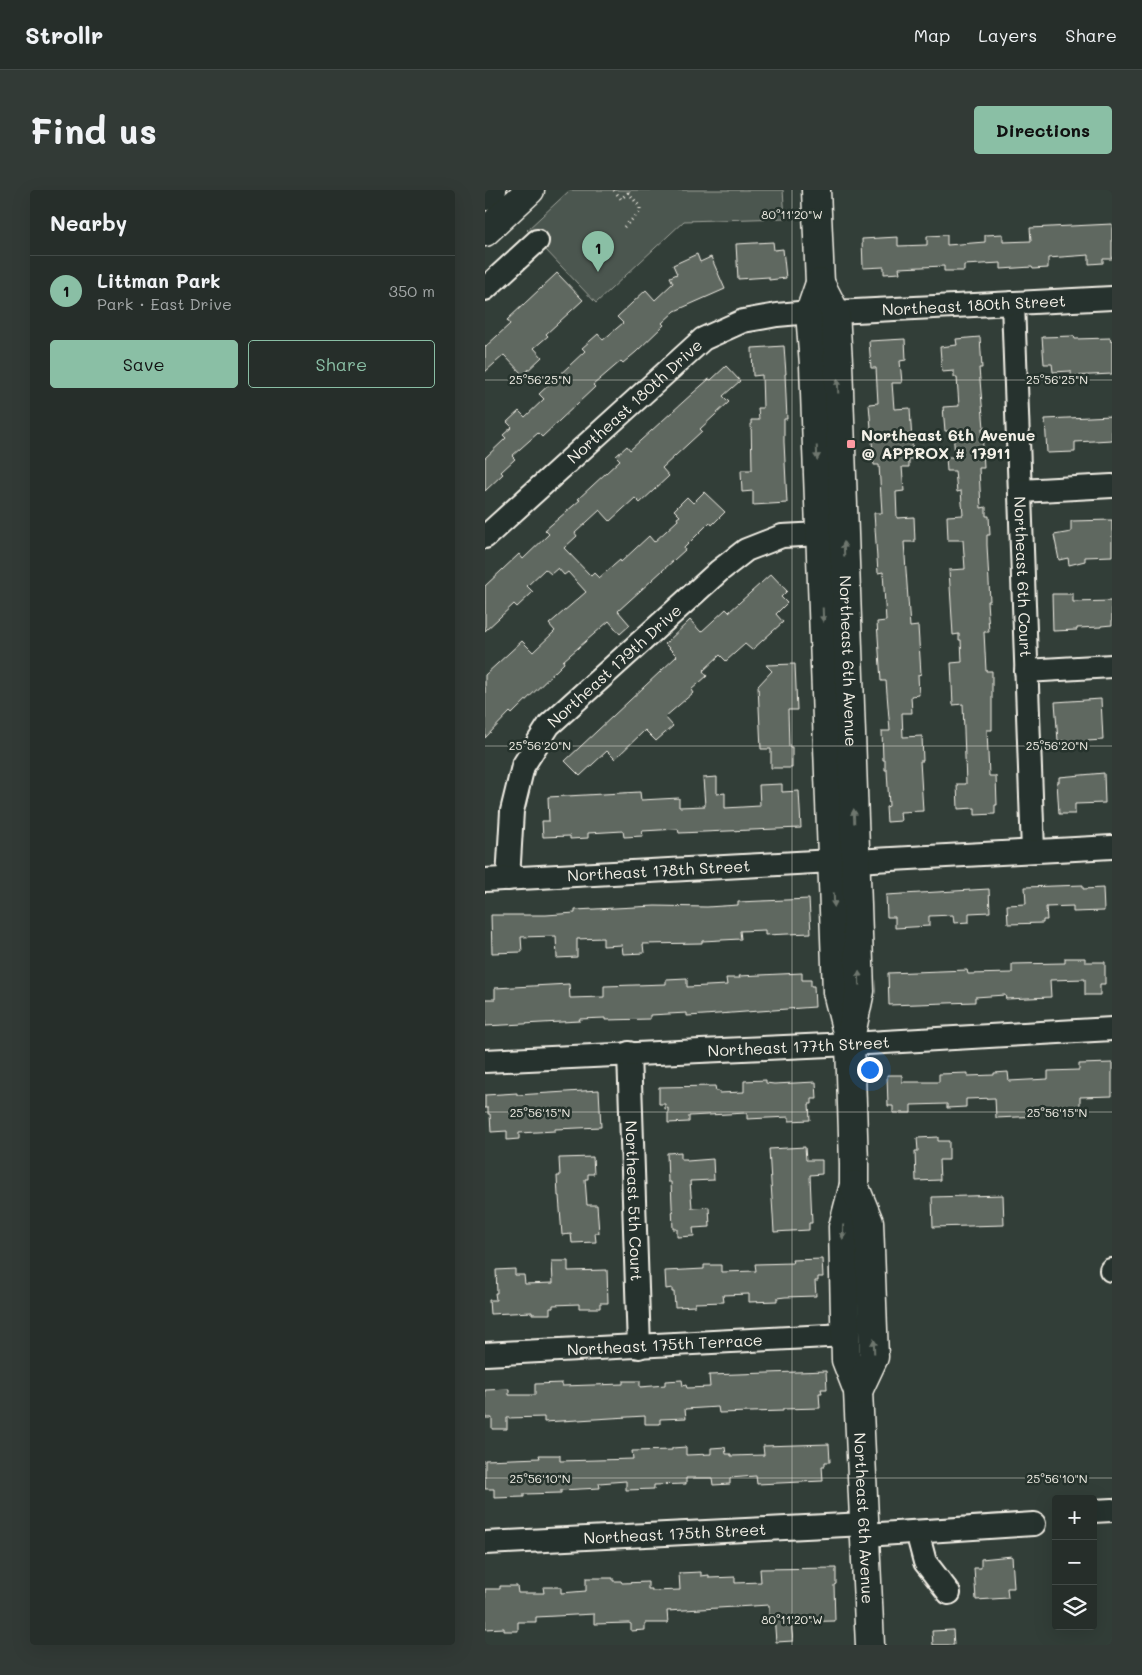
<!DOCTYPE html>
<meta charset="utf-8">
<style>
:root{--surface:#262e2a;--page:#323a36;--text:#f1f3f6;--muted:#a4a8a8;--line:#424a47;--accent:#8abfa5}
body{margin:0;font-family:Mali,sans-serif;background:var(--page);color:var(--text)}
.controls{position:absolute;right:15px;bottom:15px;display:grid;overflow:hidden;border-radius:5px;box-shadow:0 5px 20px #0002}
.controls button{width:45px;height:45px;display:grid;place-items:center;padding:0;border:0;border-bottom:1px solid var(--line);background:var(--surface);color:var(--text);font:25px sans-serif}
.you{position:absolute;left:384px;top:879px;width:18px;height:18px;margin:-12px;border:4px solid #fff;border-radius:50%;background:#1a73e8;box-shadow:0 0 0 8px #1a73e833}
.badge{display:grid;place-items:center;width:32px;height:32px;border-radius:50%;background:var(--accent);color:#111;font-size:16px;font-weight:700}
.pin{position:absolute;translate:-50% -41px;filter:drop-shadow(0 1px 2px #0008)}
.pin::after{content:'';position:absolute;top:26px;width:18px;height:15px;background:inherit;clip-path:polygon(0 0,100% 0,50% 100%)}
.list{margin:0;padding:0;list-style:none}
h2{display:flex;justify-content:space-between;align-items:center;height:65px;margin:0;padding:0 20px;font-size:21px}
h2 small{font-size:16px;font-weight:400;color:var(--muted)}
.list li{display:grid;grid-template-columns:32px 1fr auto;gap:15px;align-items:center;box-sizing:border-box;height:70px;padding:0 20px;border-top:1px solid var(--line)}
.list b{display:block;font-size:19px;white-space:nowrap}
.list p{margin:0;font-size:16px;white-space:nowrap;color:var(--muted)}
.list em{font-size:16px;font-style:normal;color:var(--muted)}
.actions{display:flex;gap:10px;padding:15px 20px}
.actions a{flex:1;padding:11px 0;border:1px solid var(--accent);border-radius:5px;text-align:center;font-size:18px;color:var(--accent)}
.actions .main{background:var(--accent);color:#111}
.icon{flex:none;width:28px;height:28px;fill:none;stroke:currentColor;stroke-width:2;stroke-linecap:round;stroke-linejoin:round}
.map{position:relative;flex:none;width:627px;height:1455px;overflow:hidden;border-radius:5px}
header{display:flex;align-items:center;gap:30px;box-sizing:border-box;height:70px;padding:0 25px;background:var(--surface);border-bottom:1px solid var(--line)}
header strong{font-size:24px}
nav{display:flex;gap:28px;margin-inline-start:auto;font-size:18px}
.intro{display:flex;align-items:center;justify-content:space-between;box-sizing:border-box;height:120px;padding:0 30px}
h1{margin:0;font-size:35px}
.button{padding:12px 22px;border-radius:5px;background:var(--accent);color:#111;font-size:18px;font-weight:700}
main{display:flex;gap:30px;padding:0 30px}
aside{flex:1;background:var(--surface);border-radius:5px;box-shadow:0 5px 20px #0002}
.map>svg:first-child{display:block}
.green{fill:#4c564f;stroke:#a0a49c}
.building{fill:#5f6861;stroke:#f4f1e8}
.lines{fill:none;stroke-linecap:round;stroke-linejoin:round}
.minor-casing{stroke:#f4f1e8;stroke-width:26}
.major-casing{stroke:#f4f1e8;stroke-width:31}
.highway-casing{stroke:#f4f1e8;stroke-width:31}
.path{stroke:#f4f1e8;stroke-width:3;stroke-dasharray:1 4;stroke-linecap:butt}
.minor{stroke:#26332d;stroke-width:22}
.major{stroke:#26332d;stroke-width:28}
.highway{stroke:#26332d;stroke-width:28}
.oneway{fill:#6e766e}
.ticks{fill:none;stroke:#f4f1e8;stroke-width:1;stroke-opacity:0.45}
.poi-dot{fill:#ff9aa2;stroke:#26332d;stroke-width:2}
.labels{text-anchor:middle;stroke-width:5;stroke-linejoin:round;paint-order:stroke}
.street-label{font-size:16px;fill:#f4f1e8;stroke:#26332d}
.poi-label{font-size:16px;font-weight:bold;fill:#f4f1e8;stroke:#26332d;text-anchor:start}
.ticks-label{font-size:12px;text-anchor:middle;fill:#f4f1e8;stroke:#26332d;stroke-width:5;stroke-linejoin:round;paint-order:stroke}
</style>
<header>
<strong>Strollr</strong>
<nav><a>Map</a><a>Layers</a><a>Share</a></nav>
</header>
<div class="intro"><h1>Find us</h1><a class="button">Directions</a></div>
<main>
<aside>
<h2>Nearby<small></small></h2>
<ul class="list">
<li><span class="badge">1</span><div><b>Littman Park</b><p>Park · East Drive</p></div><em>350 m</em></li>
</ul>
<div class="actions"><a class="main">Save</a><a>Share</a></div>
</aside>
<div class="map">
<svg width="627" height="1455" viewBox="0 0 627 1455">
<rect width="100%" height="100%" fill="#323e38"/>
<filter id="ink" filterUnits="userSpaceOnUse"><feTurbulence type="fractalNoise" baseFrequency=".02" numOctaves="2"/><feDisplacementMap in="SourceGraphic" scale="10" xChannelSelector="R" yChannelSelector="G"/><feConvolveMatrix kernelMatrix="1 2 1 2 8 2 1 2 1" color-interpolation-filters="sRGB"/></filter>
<g filter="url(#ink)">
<path class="green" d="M85,0H298L300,28L199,31L111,113L42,40Z"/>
<g class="building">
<path d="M627,34V69H618V73L604,74V65L563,68V78L548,79L547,77L516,79V73L479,75V81H459V76L414,78L415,83L399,84V77L378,78L377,49L413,47V56L442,55V46L462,45V55L500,52V45L518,44V52L546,51L545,38Z"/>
<path d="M288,52L289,60L298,59L301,88L284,90V87L253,89L251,54Z"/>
<path d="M212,64L215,72L226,67L240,99L190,121L177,133L179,135L151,162L138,173L136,171L108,195L110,197L57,247L53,243L27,266L30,269L16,282L18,284L0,301V268L21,248L18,245L27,237L22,232L34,221L40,227L59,209L54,204L100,161L97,158L113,144L118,150L138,133L132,127L161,100L170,110L188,93L185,87L192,84L188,75Z"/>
<path d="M72,83L98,110L61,144L63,146L49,158L57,167L38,185L19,165L0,182V157L25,134L22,130Z"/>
<path d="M589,146L590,149L625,148L626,152L627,151V184L586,186V181L568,182L567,174H559L557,147Z"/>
<path d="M495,147L497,178H494L499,238H497L499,278H494L496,318L501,317V326H504L505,345H502V355L505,411H502L504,442H499L501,481H507V540H502L504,586H511L512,615H510V624L490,625V618L473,619L472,594H481L478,514L468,515L466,473L477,472L476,450H474V444L468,445L464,380L480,379L478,350H463L462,326L478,325L476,301L472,302L470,281H462L461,267H470L468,241H460L458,217L474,216L472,187H469V181L457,182L455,157L472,155L471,149Z"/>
<path d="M420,149L421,170L415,171L417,193H407L409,219L425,218L428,269H424V277H417L419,301L411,302L412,328L429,327L430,352H419L425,437L433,436L436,484L433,485L434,505L426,506L427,523H417L418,547L437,546L438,571H435L438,621L415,622L416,631L402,632L401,617L404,616L402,580H400V570H398L397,541H405L401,491H396L392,432L401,431L398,382L393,383L389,323H397L394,275H389L384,214L393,213L391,178H386L384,151Z"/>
<path d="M299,156L301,184H300L302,229H299V252L302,313L268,315V301L257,302L256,280H267L266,230H274L273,218H278L277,185L268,186L267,158Z"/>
<path d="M241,176L255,191L238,206L244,212L215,239L217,241L177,278L184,286L155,313L150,308L125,331L115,320L90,343L92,346L79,358L106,386L109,383L114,388L135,370L136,372L164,346L169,352L193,330L192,328L195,326L189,320L202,307L208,313L219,302L240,322L227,335L225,332L199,358L200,360L133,421L145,435L135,444L124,431L78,471L79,473L27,524L25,522L0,548V485L37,451L48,462L70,441L64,434L101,402L83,382L79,385L73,378L66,384L60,379L42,396L48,402L32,417L29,414L0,441V396L34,364L38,369L64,344L60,340L95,310L93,309L135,270L131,266L142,256L145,260L208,203L224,189L226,190Z"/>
<path d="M627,226V250L590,252V262L562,263L560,229Z"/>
<path d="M627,330V366L600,367V371L584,375L583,368L574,370L569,345L586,342V331Z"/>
<path d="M286,384L302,401L296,407L302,413L291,424L298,432L267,460L260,454L241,471L235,465L218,481L222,486L206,500L208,503L180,527L188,536L171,551L160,540L130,569L122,561L95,586L80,571L192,466L180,454L205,430L216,442L241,419L244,422Z"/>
<path d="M567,404H588V412L627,411V435L616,436V437L592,438V440L568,441Z"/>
<path d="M310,474L312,520H303L304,557H307V578H286V559H276L273,496L287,481L281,475Z"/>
<path d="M616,509L618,550L602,551L603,556H587V551H573L570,512Z"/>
<path d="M619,583L620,613L590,614V624H574L572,592H574V587Z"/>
<path d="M232,587V604L240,603V618L275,616L274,595L297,594V602L314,601L316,638L194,643L193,639L157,641L158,646L139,647L138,641L103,643V648L85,649V646L58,647L57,631H64L63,607L155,602L156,610L194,608V617L220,616L218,588Z"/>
<path d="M598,695V699L618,698L619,721L588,722V716L561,717L562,730H558V733L523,734L522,715L541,714L540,697Z"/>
<path d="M504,699L505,722L484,723V732L469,733L468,725L444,726V736L410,738V727H402L401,705Z"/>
<path d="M324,709L326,743L280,745V740L255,741L256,749L217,751V753L158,754L159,763L138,764L137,755L118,756V748L92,749V767L72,768L71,746L36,747L37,762L7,763L6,725H61L90,723V720L170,716L222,717L253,715V712Z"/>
<path d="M580,768H600V772H620V794H615V805H600V789L565,790L566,807L521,809L520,805L490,807V812L404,815L403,783L482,780L483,784L527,783V774L580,773Z"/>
<path d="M317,783V790H326V796H329L330,817L219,825L202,826V823L165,825V829L120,830V828L94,829L95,831L0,836V809H10V798L84,794L85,808L119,807V796L181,794V789L202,788V797L242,795L241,788H255L254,786Z"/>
<path d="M627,873V906L595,907V917L554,918V926L511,928L510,908L481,909V917L462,918V914L426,915V923H408V916H403L402,885H417V892H454V884L483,883V886L509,885V883L523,882L524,891L563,889V881L594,880V874Z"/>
<path d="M281,890V893L289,894L331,892L332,909H327V914H324L325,930L304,931V927L262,929V923L204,926V932L183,933V918L180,919V914H174V897L230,896L231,901H234V903L259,902V891Z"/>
<path d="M114,900L116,937L70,939V941L34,943V949L22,950V941L6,942L5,924H3V918H0V905L32,903V905Z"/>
<path d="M453,947V951H464V970H454L455,990L431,991L430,961H433L432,948Z"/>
<path d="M320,957L321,970H337V984L325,985L327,1033H324V1040L289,1042L284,959Z"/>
<path d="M196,962V969H202V971L228,969L229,990L205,991L207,1018L224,1017L225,1037L208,1038L209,1046L192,1047V1039H188L186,992H183L182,963Z"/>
<path d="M108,967L109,984H103V989H100L102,1015H112L114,1043H110L111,1052L87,1053L86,1044L77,1045L74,1006H73L72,986H75L74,968Z"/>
<path d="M518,1005L519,1035L448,1037L447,1007Z"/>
<path d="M337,1069L338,1087H333V1091H330L331,1106L300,1107L292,1108V1111L264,1112V1104L238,1105L239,1112L210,1113V1116L190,1117L189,1102H187V1098L181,1099L180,1081L219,1079V1075H236V1082L271,1081L270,1074L308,1073L307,1070Z"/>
<path d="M67,1071H83V1081L122,1080L123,1113H115V1118H94V1114L68,1115V1118H65V1124H47V1122L5,1124L4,1110H11L10,1103H12L11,1080L30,1079V1085H39L40,1094L68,1093Z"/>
<path d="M341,1181L342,1199H336L337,1203H334L335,1218L298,1219V1221L234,1223L233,1217L200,1219L201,1228L175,1229V1234H160V1226L59,1232V1227L22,1228V1239H7V1228H0V1200L24,1199V1205H50V1194L77,1193V1196L138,1194V1191H155V1197L180,1195V1191L197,1190L198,1196L201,1195L202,1198L225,1197L224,1185Z"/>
<path d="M344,1254L345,1272H340V1276H337L338,1291L272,1294L271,1286L245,1288V1294L228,1295L227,1288H201V1294L169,1295V1299L141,1300V1291L114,1293L115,1298L76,1300V1303L39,1304V1307L9,1308V1299H0V1270L55,1268L54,1265H75V1271L148,1269L147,1261L187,1260V1258L201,1257V1265L226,1264V1258L240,1257L241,1264H246V1266L279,1265L278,1256Z"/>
<path d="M527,1366L529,1398H522L523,1408L491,1410L489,1378H496V1369Z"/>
<path d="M351,1378V1394L349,1395L350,1431L306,1432L308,1451L291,1452L289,1425H284V1415L182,1421L183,1433H160V1440L146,1441V1434L144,1433L109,1434V1424L51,1427V1432H33V1441H19V1438L0,1439V1399H15V1396H32L33,1403H59L58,1397H76V1403L101,1401V1388H128V1391H136L137,1393L163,1392V1399H167V1401L195,1400L194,1383L216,1382V1386L224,1385V1388L250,1387V1393L276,1392L275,1379Z"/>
<path d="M468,1440L469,1455H448L447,1441Z"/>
</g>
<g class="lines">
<defs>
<g id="minor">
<path d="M0,99L52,51"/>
<path id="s1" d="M528,113L548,661"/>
<path id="s2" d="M350,122L627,108"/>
<path d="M535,301L627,296"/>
<path id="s3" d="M0,347L218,149L258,131L292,125L325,122"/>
<path d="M541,481L627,476"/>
<path d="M370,671L627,657"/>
<path id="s4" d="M23,689L27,621L38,576L64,535L234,381L261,360L297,346L335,344"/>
<path id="s5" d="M0,690L347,671"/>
<path id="s6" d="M144,863L154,1157"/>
<path id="s7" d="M0,871L365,854L627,839"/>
<path d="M626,1080H627"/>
<path id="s8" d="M0,1164L361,1145"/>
<path d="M608,1321L627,1320"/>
<path d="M432,1342L440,1372L464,1403"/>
<path d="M380,1345L549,1334"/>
<path id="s9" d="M0,1353L380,1334"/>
</g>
<g id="major">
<path id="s10" d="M331,0L335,93L325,122L329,175L352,802L365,854L369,974V995L358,1037L361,1170L373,1201L385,1455"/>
<path id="s11" d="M335,93L350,122L353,173L375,801L366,844"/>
<path d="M369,995L384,1032L389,1167L373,1201"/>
</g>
<g id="highway">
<path d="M0,6L7,0"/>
<path d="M0,42L45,0"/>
</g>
</defs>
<use href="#minor" class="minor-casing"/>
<use href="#major" class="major-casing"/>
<use href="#highway" class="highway-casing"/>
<g class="path">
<path d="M129,0L136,9L146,0"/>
<path d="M139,37L155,22V17L143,2"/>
</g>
<use href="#minor" class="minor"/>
<use href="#major" class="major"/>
<use href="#highway" class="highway"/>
</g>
<defs><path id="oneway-solid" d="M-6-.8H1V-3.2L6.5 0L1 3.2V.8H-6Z" transform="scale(1.25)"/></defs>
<g class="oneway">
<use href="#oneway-solid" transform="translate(353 196) rotate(-92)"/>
<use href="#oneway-solid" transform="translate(332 263) rotate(88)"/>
<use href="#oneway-solid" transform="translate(359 359) rotate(-92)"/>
<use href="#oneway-solid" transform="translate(338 425) rotate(88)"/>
<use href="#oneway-solid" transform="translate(369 626) rotate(-92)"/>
<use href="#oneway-solid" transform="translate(349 710) rotate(88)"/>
<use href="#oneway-solid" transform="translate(374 788) rotate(-92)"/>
<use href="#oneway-solid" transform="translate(358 1042) rotate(92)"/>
<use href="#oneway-solid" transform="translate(389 1156) rotate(-92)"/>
</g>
</g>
<path class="ticks" d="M307,0V1455M0,190H627M0,556H627M0,922H627M0,1288H627"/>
<rect class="poi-dot" x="361" y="249" width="10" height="10" rx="2.5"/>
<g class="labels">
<g class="street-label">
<text dy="6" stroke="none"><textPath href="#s2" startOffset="139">Northeast 180th Street</textPath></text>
<text dy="6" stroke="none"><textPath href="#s3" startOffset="202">Northeast 180th Drive</textPath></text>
<text dy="6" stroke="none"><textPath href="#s1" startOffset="274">Northeast 6th Court</textPath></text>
<text dy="6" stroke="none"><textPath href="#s11" startOffset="382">Northeast 6th Avenue</textPath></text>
<text dy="6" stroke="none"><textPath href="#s4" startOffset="251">Northeast 179th Drive</textPath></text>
<text dy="6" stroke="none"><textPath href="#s5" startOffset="174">Northeast 178th Street</textPath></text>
<text dy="6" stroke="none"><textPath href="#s7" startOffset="314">Northeast 177th Street</textPath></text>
<text dy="6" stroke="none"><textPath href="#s6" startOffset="148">Northeast 5th Court</textPath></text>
<text dy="6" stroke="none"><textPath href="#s8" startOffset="180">Northeast 175th Terrace</textPath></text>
<text dy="6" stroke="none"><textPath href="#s10" startOffset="1336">Northeast 6th Avenue</textPath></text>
<text dy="6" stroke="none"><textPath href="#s9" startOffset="190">Northeast 175th Street</textPath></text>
</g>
<g class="poi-label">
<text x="376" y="251">Northeast 6th Avenue<tspan x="376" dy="18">@ APPROX # 17911</tspan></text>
</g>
</g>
<g class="ticks-label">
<text x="307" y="29">80°11'20"W</text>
<text x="55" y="194">25°56'25"N</text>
<text x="572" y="194">25°56'25"N</text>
<text x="55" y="560">25°56'20"N</text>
<text x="572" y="560">25°56'20"N</text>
<text x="55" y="927">25°56'15"N</text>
<text x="572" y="927">25°56'15"N</text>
<text x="55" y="1293">25°56'10"N</text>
<text x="572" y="1293">25°56'10"N</text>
<text x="307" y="1434">80°11'20"W</text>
</g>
</svg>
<div class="controls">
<button>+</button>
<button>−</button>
<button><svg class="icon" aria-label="layers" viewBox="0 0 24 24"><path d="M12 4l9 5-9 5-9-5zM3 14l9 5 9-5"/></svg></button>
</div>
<div class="you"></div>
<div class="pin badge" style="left:113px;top:82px">1</div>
</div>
</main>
